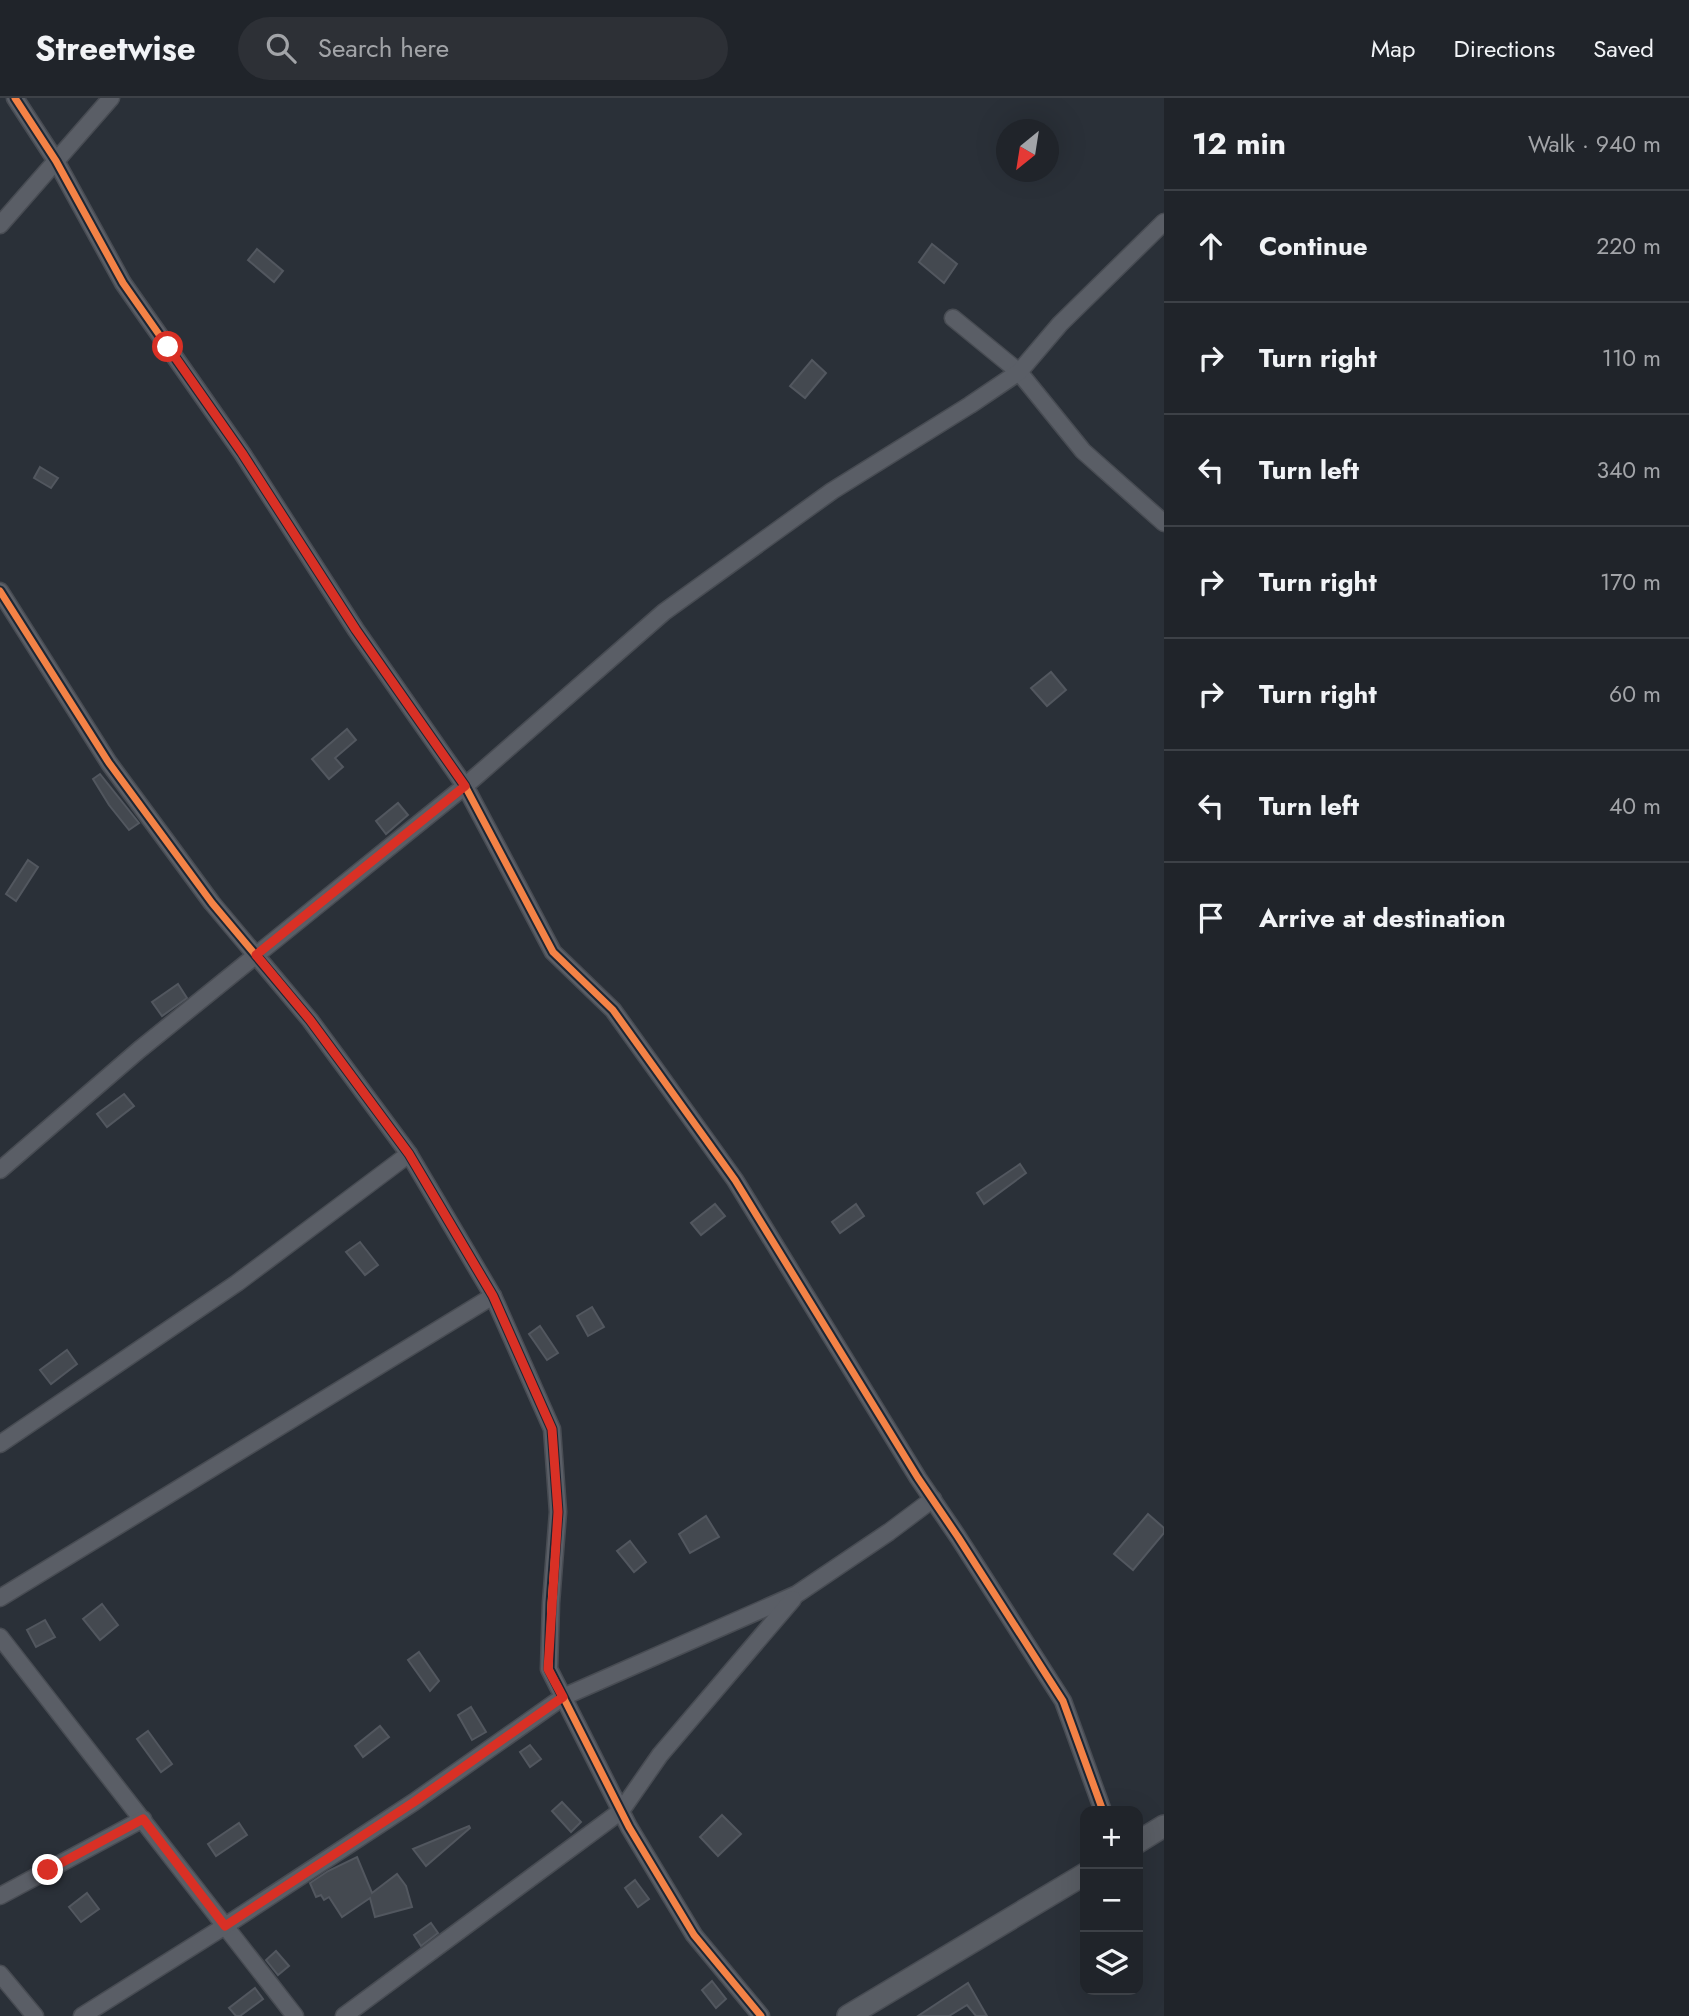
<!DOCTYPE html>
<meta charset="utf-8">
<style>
:root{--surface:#20242a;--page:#2d3036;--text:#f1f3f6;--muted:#a2a4a8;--line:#3d4147}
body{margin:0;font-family:Jost,sans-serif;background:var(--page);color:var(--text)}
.controls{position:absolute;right:21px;bottom:21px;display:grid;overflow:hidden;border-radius:14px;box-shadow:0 7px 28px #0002}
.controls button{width:63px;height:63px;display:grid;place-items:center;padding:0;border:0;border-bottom:2px solid var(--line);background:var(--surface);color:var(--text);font:35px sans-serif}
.compass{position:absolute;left:996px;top:21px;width:63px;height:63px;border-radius:50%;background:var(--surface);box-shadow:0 7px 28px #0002;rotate:210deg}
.stop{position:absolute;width:21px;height:21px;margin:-16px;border:5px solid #d93025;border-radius:50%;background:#fff}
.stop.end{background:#d93025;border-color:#fff;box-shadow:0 2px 7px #0008}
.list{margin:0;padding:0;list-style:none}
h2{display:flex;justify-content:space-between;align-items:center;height:91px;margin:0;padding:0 28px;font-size:30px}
h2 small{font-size:23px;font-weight:400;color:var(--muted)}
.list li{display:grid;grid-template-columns:46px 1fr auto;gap:21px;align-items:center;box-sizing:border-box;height:112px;padding:0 28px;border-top:2px solid var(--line)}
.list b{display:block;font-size:26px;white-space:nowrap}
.list em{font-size:23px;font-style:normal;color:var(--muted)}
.icon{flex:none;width:38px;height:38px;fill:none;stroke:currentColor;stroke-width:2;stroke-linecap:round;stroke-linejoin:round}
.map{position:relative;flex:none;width:1164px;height:1918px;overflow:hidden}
header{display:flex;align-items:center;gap:42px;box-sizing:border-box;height:98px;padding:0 35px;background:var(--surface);border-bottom:2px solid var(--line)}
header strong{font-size:33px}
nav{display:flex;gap:38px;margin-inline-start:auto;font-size:24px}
.search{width:490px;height:63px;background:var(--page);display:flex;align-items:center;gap:18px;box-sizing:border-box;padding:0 24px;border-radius:38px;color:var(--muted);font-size:26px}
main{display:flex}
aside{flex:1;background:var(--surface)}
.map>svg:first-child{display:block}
.building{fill:#444950;stroke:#52575f;stroke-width:2}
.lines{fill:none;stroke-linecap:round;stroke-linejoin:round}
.street-casing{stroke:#484c53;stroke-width:19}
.secondary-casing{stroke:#484c53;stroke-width:24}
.street{stroke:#5a5e66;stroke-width:16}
.secondary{stroke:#595d64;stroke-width:21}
.cycleway-casing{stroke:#1d2633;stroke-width:11}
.cycleway{stroke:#f48246;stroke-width:7}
.route{stroke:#d93025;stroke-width:9}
</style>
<header>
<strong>Streetwise</strong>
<div class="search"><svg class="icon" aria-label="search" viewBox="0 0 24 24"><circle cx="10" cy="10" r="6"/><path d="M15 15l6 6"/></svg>Search here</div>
<nav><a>Map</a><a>Directions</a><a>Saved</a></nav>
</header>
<main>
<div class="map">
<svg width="1164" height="1918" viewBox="0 0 1164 1918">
<rect width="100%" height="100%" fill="#2a3038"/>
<g class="building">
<path d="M932,146L957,166L944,185L919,164Z"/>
<path d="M257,151L283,173L274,184L248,162Z"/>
<path d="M812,262L826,275L805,300L790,288Z"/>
<path d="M40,369L58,380L51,390L34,380Z"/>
<path d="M1051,574L1066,592L1047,608L1031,590Z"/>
<path d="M347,631L356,642L335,660L343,669L329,681L312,661Z"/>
<path d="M100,676L139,725L129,732L109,707L93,681Z"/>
<path d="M398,705L408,717L386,736L376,723Z"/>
<path d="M28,762L38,769L16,803L6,796Z"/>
<path d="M178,886L187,900L162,918L152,904Z"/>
<path d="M124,996L134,1008L107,1029L97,1016Z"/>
<path d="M1020,1066L1026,1075L984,1106L977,1095Z"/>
<path d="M715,1106L725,1118L701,1137L691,1125Z"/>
<path d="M856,1106L864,1118L840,1135L832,1124Z"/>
<path d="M360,1144L378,1167L365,1177L346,1154Z"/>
<path d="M592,1209L604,1229L588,1238L577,1218Z"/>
<path d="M540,1228L558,1255L547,1262L529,1236Z"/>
<path d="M67,1252L77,1266L51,1286L40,1272Z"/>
<path d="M1148,1416L1164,1430V1435L1133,1472L1114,1456Z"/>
<path d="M706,1418L719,1439L690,1455L679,1436Z"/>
<path d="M630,1443L646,1464L634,1474L617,1453Z"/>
<path d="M102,1506L118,1527L100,1542L83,1521Z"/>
<path d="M45,1522L55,1539L36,1549L27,1532Z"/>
<path d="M419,1554L439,1583L430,1593L408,1562Z"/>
<path d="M471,1609L486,1634L472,1642L458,1617Z"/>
<path d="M380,1628L389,1639L363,1659L355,1648Z"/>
<path d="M148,1633L172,1666L161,1674L137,1641Z"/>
<path d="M530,1647L541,1661L530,1669L520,1654Z"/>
<path d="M562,1704L581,1724L571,1734L552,1713Z"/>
<path d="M722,1717L741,1736L718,1758L700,1739Z"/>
<path d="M239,1725L247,1737L216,1758L208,1746Z"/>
<path d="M469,1728L470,1730L426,1768L413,1751Z"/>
<path d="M357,1759L372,1795L397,1776L406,1788L412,1809L375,1819L370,1800L342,1819L329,1799L324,1802L321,1797L316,1799L310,1785L328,1773Z"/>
<path d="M635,1782L649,1801L638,1809L625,1790Z"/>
<path d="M87,1795L99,1811L81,1824L69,1809Z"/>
<path d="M431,1825L438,1835L421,1848L414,1837Z"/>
<path d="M276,1853L289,1868L278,1877L266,1862Z"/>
<path d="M712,1883L726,1901L716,1910L702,1892Z"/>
<path d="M968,1885L987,1918H976L967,1907L949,1918H918Z"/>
<path d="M255,1890L263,1901L240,1918H236L229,1910Z"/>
</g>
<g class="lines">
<defs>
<g id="street">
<path d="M15,0L56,63L123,185L242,355L356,532L465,688L553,854L613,912L735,1082L918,1380L958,1439L1063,1603L1103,1713"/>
<path d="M0,127L111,0"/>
<path d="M953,220L1019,274L1083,353L1164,425"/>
<path d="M0,493L109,665L212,805L310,922L409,1056L493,1198L552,1331L558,1414L551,1505L549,1571L629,1729L694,1837L761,1918"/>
<path d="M0,1072L139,952L465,688L664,514L832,393L970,307L1019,274L1060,226L1164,124"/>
<path d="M0,1346L237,1185L409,1056"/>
<path d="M0,1500L493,1198"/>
<path d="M0,1539L295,1918"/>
<path d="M0,1798L143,1721"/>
<path d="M0,1876L35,1918"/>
<path d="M82,1918L225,1828L414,1704L563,1599L797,1496L889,1434L933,1401"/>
<path d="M344,1918L621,1713L660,1657L793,1501"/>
</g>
<g id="secondary">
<path d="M1138,1744L1164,1728"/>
<path d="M848,1918L1085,1776"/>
</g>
</defs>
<use href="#street" class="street-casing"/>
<use href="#secondary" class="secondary-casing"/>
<use href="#street" class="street"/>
<use href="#secondary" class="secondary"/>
<defs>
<g id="cycleway">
<path d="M15,0L56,63L123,185L242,355L356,532L465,688L553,854L613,912L735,1082L918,1380L958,1439L1063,1603L1103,1713"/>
<path d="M0,493L109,665L212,805L310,922L409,1056L493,1198L552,1331L558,1414L551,1505L549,1571L629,1729L694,1837L761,1918"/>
</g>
</defs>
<use href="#cycleway" class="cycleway-casing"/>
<use href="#cycleway" class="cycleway"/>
</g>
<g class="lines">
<path class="route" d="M48,1772L143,1721L225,1828L414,1704L563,1599L548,1571L558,1414L552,1331L493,1198L409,1056L310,922L256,857L465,688L356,532L242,355L168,249"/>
</g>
</svg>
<div class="controls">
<button>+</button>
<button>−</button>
<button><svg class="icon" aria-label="layers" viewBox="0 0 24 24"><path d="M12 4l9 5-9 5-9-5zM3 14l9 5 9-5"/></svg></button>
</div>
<svg class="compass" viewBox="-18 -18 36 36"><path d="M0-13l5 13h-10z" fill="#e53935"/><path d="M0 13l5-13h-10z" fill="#a2a4a8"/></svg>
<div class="stop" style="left:168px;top:249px"></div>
<div class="stop end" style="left:48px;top:1772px"></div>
</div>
<aside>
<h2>12 min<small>Walk · 940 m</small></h2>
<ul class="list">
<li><svg class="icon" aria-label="ahead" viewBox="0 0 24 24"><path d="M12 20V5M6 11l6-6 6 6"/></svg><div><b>Continue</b></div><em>220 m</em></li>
<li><svg class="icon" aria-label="right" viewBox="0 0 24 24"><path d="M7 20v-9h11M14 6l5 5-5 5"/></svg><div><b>Turn right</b></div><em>110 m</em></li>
<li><svg class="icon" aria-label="left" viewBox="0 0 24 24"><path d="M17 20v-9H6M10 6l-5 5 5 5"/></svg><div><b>Turn left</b></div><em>340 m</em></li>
<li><svg class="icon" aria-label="right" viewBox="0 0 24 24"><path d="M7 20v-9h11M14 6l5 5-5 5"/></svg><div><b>Turn right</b></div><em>170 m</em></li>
<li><svg class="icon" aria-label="right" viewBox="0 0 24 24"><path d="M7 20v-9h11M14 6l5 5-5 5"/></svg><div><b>Turn right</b></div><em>60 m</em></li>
<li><svg class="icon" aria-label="left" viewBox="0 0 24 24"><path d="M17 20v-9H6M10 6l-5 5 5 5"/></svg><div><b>Turn left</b></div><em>40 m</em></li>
<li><svg class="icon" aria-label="arrive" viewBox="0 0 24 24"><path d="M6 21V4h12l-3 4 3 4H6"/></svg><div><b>Arrive at destination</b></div></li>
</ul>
</aside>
</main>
